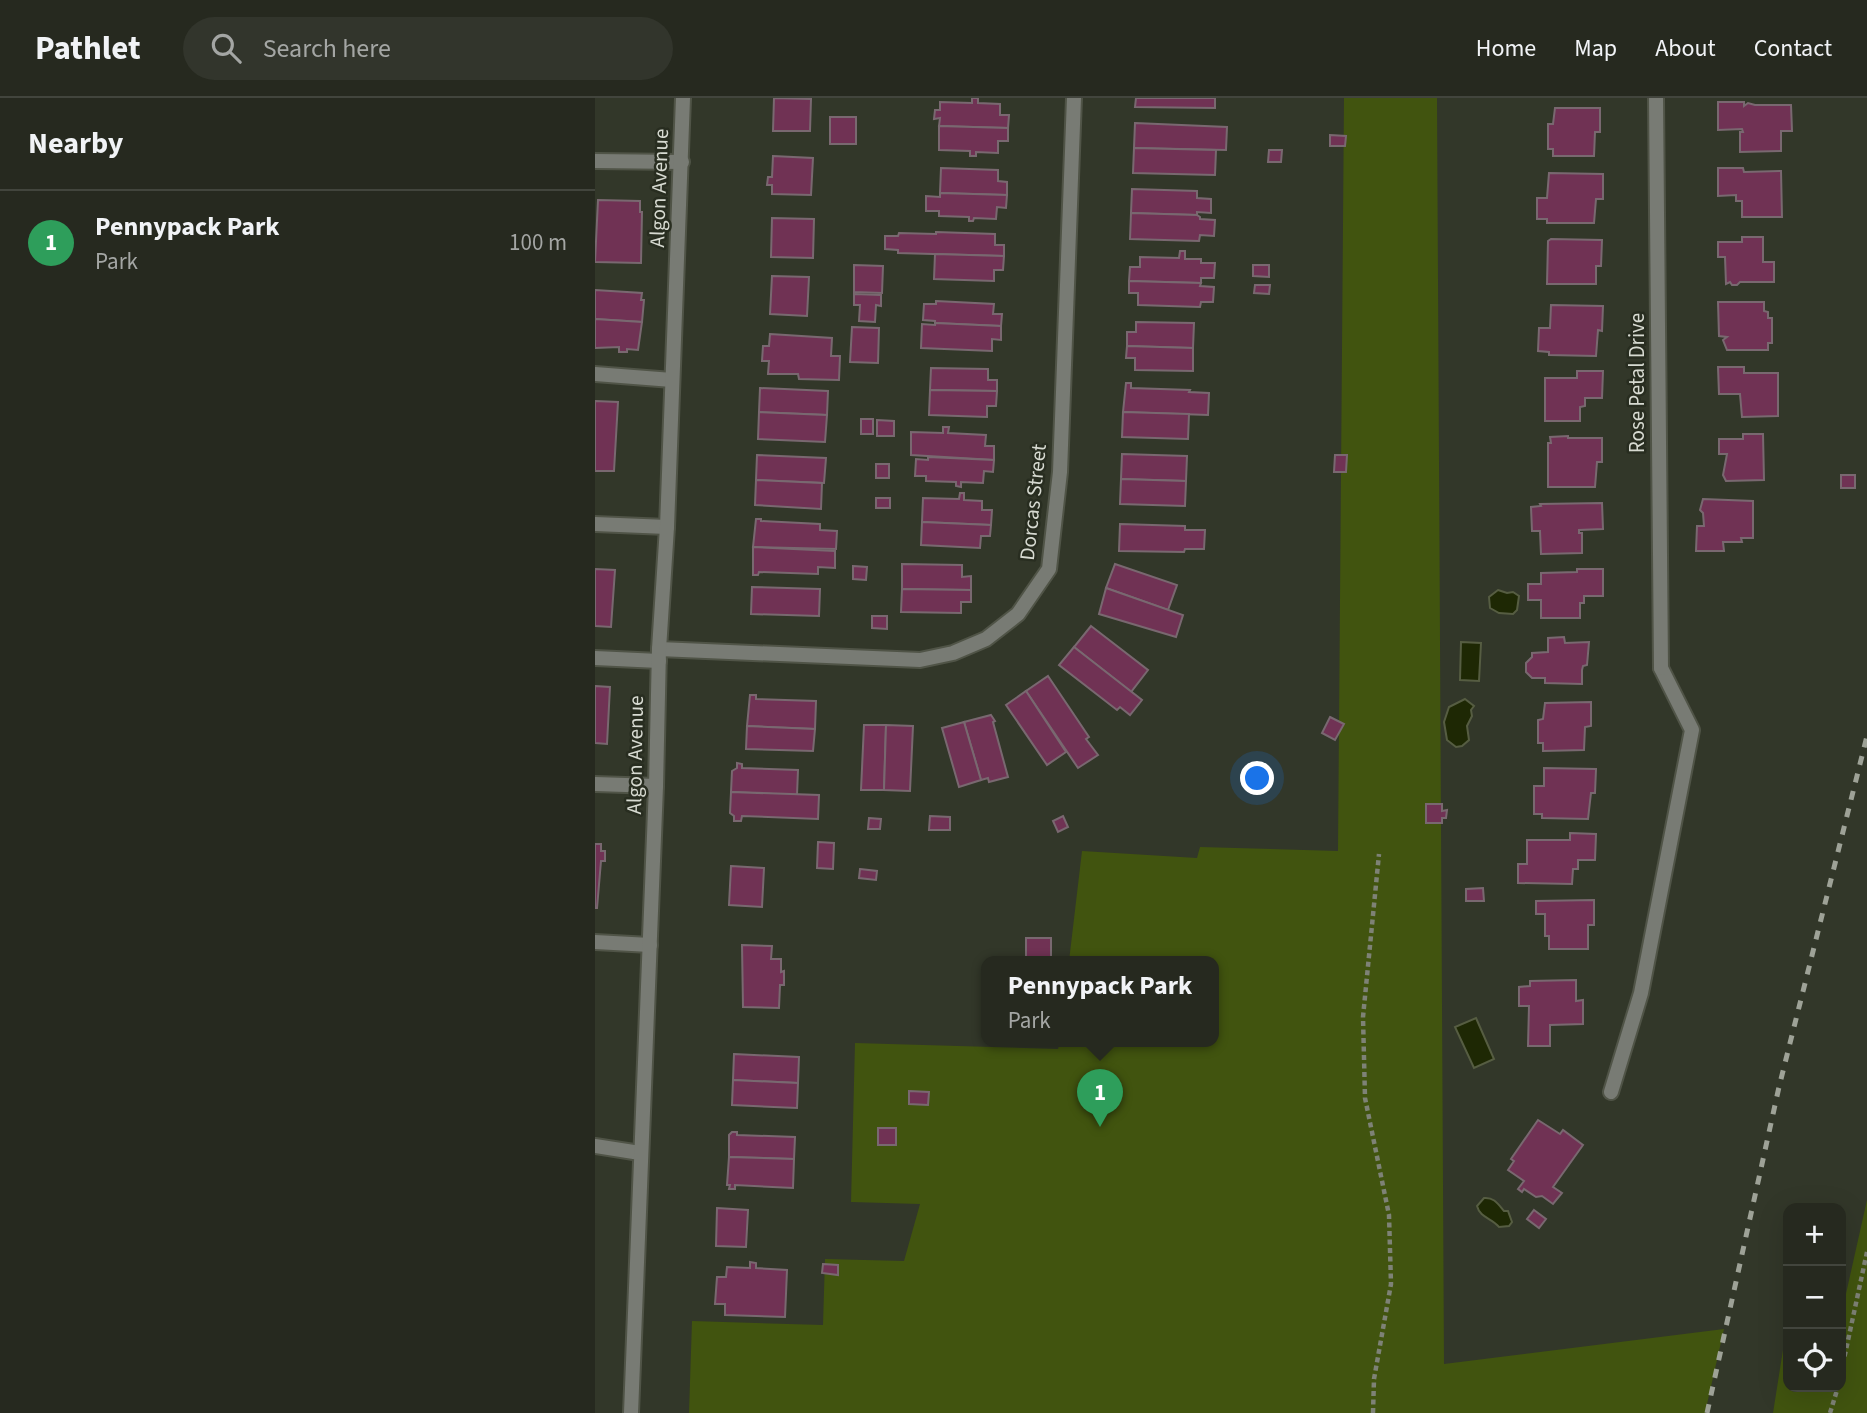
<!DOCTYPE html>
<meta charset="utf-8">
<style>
:root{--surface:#26291f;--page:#32352c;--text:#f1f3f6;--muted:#a4a6a4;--line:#42453d;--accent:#fa8fc7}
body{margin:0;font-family:"Source Sans 3",sans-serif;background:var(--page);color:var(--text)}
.controls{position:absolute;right:21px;bottom:21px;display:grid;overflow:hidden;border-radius:14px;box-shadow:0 7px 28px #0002}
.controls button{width:63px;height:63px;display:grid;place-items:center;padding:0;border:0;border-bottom:2px solid var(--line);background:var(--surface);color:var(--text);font:35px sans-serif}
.you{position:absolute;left:663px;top:681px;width:24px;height:24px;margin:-18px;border:5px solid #fff;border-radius:50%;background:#1a73e8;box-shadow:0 0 0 10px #1a73e833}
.badge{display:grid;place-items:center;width:46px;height:46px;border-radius:50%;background:var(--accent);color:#fff;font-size:23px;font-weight:700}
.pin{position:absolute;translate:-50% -58px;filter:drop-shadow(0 2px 4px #0008)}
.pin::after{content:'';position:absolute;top:37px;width:24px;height:21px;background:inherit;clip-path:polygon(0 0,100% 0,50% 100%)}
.popup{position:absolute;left:386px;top:858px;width:238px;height:91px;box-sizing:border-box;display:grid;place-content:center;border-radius:14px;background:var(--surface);filter:drop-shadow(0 2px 5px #0005);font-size:23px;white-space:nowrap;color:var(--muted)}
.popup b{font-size:26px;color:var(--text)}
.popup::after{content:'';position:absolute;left:50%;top:100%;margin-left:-14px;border:14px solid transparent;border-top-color:var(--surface)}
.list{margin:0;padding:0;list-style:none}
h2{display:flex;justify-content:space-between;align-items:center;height:91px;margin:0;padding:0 28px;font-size:30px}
h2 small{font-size:23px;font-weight:400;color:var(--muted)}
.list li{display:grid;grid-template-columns:46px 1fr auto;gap:21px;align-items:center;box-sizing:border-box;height:105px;padding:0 28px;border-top:2px solid var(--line)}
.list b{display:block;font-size:26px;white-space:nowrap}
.list p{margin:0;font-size:23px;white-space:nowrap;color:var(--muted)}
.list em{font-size:23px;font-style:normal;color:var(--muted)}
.icon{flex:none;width:38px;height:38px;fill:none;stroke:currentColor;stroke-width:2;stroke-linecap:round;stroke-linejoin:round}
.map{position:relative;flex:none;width:1272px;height:1315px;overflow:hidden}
header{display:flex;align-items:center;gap:42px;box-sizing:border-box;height:98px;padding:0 35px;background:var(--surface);border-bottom:2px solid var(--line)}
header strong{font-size:33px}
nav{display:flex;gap:38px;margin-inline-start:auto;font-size:24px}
.search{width:490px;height:63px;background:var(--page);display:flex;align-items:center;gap:18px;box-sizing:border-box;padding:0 24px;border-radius:38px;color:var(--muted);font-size:26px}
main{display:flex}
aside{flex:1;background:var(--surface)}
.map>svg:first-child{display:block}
.green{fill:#41540f}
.water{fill:#1e2804;stroke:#565d42;stroke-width:2}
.building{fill:#703254;stroke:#796870;stroke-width:2}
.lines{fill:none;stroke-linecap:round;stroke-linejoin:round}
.service-casing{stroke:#505447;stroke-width:18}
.minor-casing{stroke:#505447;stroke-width:18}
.tertiary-casing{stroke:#505447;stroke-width:18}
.path{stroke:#7e8276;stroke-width:4.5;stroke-dasharray:5 3.5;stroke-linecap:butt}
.service{stroke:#787b74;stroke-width:14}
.minor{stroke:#787b74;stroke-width:14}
.tertiary{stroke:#787b74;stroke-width:14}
.rail{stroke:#9ea297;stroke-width:5;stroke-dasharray:9 9;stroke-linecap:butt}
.labels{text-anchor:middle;stroke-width:5;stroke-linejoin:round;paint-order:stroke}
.street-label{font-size:21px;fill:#d7dad1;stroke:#282d20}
</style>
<header>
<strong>Pathlet</strong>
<div class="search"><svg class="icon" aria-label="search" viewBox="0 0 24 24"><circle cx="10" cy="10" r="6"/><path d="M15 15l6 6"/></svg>Search here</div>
<nav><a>Home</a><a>Map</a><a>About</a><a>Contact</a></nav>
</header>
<main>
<aside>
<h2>Nearby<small></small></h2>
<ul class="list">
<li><span class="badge" style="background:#2e9e5b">1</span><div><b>Pennypack Park</b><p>Park</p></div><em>100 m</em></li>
</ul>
</aside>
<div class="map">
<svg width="1272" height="1315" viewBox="0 0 1272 1315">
<rect width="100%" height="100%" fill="#323729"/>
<g class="green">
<path d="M749,0H842L849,1266L1129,1231L1110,1315H94L97,1223L228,1227L230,1161L309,1163L325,1106L256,1104L260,945L463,951L465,943H619V863H474L487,753L602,760L605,749L743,753Z"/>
<path d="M1272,1102V1315H1178L1190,1239L1193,1237V1289H1246V1218Z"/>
</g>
<g class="water">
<path d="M903,492L912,495L918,494L924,498L922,512L918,516L904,515L895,510L894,499Z"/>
<path d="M866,544L886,545L884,583L865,582Z"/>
<path d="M870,601L879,608L876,612L877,618L872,628L874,642L867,648L861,649L852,642L849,624L854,609Z"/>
<path d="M881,920L899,961L879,970L860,929Z"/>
<path d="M889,1100C899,1099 903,1106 909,1113H913L917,1124L914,1128L904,1129C897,1120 885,1120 882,1108Z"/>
</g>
<g class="building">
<path d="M179,0L216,1L215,33H178Z"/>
<path d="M377,0H383V5L405,6V17H414L413,30L344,28L345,20L339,21L340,12H345V4L377,5Z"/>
<path d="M541,0H620V10L540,9Z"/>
<path d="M1123,4H1149V8L1153,5L1160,7H1196L1197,33H1186V53L1145,54V34H1148L1147,31L1123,32Z"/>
<path d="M960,10H1005V34H1000L999,58H958V51H953V26H958Z"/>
<rect x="235" y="19" width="26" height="27"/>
<path d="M540,25L632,29L631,52L539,50Z"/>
<path d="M344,28L413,30V43H403V55L381,54V58H375V53L344,52Z"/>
<path d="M735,37L751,38L750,48H735Z"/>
<path d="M539,50L621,52L620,77L538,75Z"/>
<path d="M674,52H687L686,64H673Z"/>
<path d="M178,58L218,60L216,97L177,96V87H172L173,79H177Z"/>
<path d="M346,70L403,72V83L412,84V97L345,95Z"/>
<path d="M1123,70H1148L1149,74L1186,73L1187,119H1147V103H1141V97L1123,98Z"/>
<path d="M954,75L1008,76V101H1001L999,125H952V121H942V100H952Z"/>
<path d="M537,91L602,93V100L616,101V115L602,114V117L536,115Z"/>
<path d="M345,95L412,97L411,110L402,109L401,121L379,120L378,123H374V119L344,118V113H331V98L345,99Z"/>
<path d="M3,102L45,103V114H47L46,165L0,164Z"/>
<path d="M536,115L602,117L605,119V121L620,122L619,138L605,137L604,143L535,141Z"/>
<path d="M177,120L219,121L218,160L176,159Z"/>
<path d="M341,134L400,136V147H409V158L303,155V152L290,151V138H303L304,135L341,136Z"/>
<path d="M1147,139H1168V164H1179V184H1145L1142,187H1137L1135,184L1131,186L1130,159H1123V144H1147Z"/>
<path d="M956,141L1007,142L1006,168H1001V186H952L953,143Z"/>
<path d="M585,153H590V161H606V165H620L619,180H606V185L534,183L535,169H545V159L584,160Z"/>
<path d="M340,156L409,158L408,172H399V183L339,181Z"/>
<path d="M259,167L288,168L287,195L259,194Z"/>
<path d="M658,167H674V179L658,178Z"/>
<path d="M177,178L214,179L212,218L175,216Z"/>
<path d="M534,183L606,185L605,188L619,189L618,204H606L605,209L543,207V195H534Z"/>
<path d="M660,187H675L674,196L659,195Z"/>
<path d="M0,192L47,195L46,202H49L47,224L0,221Z"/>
<path d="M259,196L286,197V208L281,207L280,224L264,223L265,207H259Z"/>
<path d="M341,203L399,206L398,216H407L406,228L340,225V223L328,222L329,206H341Z"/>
<path d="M1123,204H1169V213L1173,214V220H1177V245H1173V252H1132L1128,242L1132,239L1124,238Z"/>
<path d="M956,207L1008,208L1007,233L1003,232L1001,258L954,257V254L943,253L944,230H955Z"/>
<path d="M0,221L47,224L43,252L32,251V254H24V249L0,250Z"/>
<path d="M541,224L599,225L598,250L532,248V234H541Z"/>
<path d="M340,225L406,228V242L397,241V253L326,250L327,226L340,227Z"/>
<path d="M257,229L284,230L283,265L255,264Z"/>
<path d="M175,236L237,240L236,258H245L244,282L204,281L203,276H173L174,263H167L168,248H174Z"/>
<path d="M532,248L598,250V273L540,272V260H531Z"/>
<path d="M1123,269H1149V275H1183V318L1147,319L1145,296H1124Z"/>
<path d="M336,270L393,271V282H402V293L335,292Z"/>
<path d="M982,273H1008L1007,300H990V308L985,309V323H950V280H982Z"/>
<path d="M531,285H536V290L595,292L594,294L614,295L613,317L528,314Z"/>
<path d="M165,290L233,293L232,317L164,314Z"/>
<path d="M335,292L402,293L401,308H392V319L334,317Z"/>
<path d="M0,303L23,304L19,373H0Z"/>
<path d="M164,314L232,317L230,344L163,341Z"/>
<path d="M528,314L594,316L593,341L527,339Z"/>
<rect x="266" y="321" width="12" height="15"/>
<path d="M282,322L299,323V338H282Z"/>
<path d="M348,329H354L353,335L391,337L390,348H399V362L316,357V334L348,335Z"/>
<path d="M1148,336H1168L1169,382L1131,383L1128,377L1132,356H1124V341H1148Z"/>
<path d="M973,338V340H1007V364H1002L1000,389H953V345H956L955,339Z"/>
<path d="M527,356L592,358L591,383L526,381Z"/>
<path d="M162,357L231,360L229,385L161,382Z"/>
<path d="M740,357H752L751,374H739Z"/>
<path d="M333,359L399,362L398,374L389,373L388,385L366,384V389L361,388V384L331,383V378H320L321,361L333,362Z"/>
<rect x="281" y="366" width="13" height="14"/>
<rect x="1246" y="377" width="14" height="13"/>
<path d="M526,381L591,383L590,408L525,406Z"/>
<path d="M161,382L227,385L226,411L160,407Z"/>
<path d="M365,395H369V402L387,403V412H397L396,427L327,424L328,400L364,401Z"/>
<rect x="281" y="400" width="14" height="10"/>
<path d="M1108,401L1158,403V440H1146L1147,444H1128L1129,453H1101L1102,428H1109L1108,415L1105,412Z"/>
<path d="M1007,405L1008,431L984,432V435H987V455L946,456L945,433H937L936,409L946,408L945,406Z"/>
<path d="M161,421H166V423L225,426V432L242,433L241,451L158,449Z"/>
<path d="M327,424L396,427L395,438H386L385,450L326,447Z"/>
<path d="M525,426L590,428V432H610L609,451H590L589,454L524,453Z"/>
<path d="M158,449L240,453V470L223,469V476L164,474L163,477H158Z"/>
<path d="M307,466L367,467V479L376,478V492L307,491Z"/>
<path d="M520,466L582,487L573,512L511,490Z"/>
<path d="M258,468L272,469L271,482L258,481Z"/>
<path d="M0,471L20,472L16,529L0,528Z"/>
<path d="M982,471H1008V498H989V505H985V520H946V502H933V486H946V475L982,474Z"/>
<path d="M157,489L225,491L224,518L156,516Z"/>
<path d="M511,490L588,517L581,539L504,516Z"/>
<path d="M307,491L376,492V504H366V515L306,514Z"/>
<path d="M277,518H292V531L277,530Z"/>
<path d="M496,528L553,572L536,594L479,549Z"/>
<path d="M969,539L970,545L994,544L992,567L988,568L987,572V586L950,585V580H937L931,574V565L937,559V555L953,554V540Z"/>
<path d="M479,549L547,602L535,617L525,609L522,612L464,567Z"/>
<path d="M453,578L494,639L491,641L503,657L483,670L431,593Z"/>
<path d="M0,588L15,589L12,646L0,645Z"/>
<path d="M431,593L471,654L452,667L411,607Z"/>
<path d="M155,597H161V601L221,603L220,631L152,628Z"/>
<path d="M996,604V628L990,629L989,652L948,653V645H943V622L948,621L950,605Z"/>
<path d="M396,617L400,623L398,624L413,679L394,684L393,680L386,682L369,624Z"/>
<path d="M735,619L749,626L740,642L727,635Z"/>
<path d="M369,624L386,682L364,689L347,630Z"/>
<path d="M269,627H291L289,692H266Z"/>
<path d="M291,627L318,628L315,693L289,692Z"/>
<path d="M152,628L220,631L218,653L151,651Z"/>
<path d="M142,665L147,666V670L203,672L202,697L136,694L137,673L142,670Z"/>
<path d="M949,670L1001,671L1000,695H996L993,721L947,720V716H939V688H949Z"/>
<path d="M136,694L224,697L223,721L147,718L146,723H139V718L135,715Z"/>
<path d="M831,706H847V713L852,712L851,720H847V725H831Z"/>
<path d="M335,718L355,719V732H334Z"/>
<path d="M468,718L473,729L463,734L458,723Z"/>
<path d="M274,720L286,721L285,731H273Z"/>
<path d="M975,735L1001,736L1000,762H983V771H978L977,786L923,785V766H932V742H975Z"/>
<path d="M223,744L239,745L238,771L222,770Z"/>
<path d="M0,746H6V753H10V763H6L2,810H0Z"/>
<path d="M136,768L169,770L167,809L134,807Z"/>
<path d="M265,771L282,773L281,782L264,780Z"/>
<path d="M888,790L889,803H871V791Z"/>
<path d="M999,802V827H993V851H954V838H950V816H941V803Z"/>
<path d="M431,840H456V859L431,860Z"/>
<path d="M147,847L177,848L176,861H186V874L189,873V887H185L184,910L148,909Z"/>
<path d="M981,882V903L988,902V926L955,927V948H933L934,908H924V889L935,888V883Z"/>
<path d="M139,956L204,959L203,985L138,982Z"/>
<path d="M138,982L203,985L202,1010L137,1007Z"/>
<path d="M314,993L334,994L333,1007L314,1006Z"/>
<path d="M943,1022L965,1036L968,1032L988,1047L958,1089L967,1095L958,1106L947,1098L941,1099L929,1091L927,1094L923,1091L929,1083L913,1072L919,1063L916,1061Z"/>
<rect x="283" y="1030" width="18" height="17"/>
<path d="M137,1034H142V1037L200,1039L199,1061L134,1059V1037Z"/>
<path d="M134,1059L199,1061L198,1090L140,1087V1091H134L135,1087H132Z"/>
<path d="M122,1110L153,1112L151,1149L121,1148Z"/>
<path d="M939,1112L951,1121L944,1130L932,1121Z"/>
<path d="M155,1164L161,1165V1170L192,1172L190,1219L130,1217V1206H120L122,1179H131L132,1169L155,1170Z"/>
<path d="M228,1166L243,1167V1177L227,1175Z"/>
</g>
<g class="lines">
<defs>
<g id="service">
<path d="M0,276L77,282"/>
<path d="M0,560L64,563"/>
<path d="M0,844L55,847"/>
<path d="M1016,994L1046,895L1097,632L1066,570"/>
</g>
<g id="minor">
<path d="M1061,0L1066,570"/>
<path d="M0,63L87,64"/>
<path d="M0,426L72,429"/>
<path d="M64,551L325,562L358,555L391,541L423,516L454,471L465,374L479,0"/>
<path d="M0,686L61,688"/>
<path d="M0,1048L45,1055"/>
</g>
<path id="tertiary" d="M36,1315L61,688L64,551L72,429L88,0"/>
</defs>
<use href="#service" class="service-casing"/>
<use href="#minor" class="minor-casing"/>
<use href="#tertiary" class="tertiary-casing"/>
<g class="path">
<path d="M1246,1275L1272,1154"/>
<path d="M778,1315L779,1281L796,1186L794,1117L770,1000L768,919L784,756"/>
<path d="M1235,1315L1243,1289"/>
</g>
<use href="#service" class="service"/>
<use href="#minor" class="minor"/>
<use href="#tertiary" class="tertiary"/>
<path class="rail" d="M1112,1315L1184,989L1272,638"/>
</g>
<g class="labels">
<g class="street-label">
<text transform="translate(64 90) rotate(-88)" y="7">Algon Avenue</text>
<text transform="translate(1042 285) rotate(-90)" y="7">Rose Petal Drive</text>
<text transform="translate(438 404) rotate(-84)" y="7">Dorcas Street</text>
<text transform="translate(40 657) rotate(-89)" y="7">Algon Avenue</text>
</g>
</g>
</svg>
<div class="controls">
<button>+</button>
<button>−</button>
<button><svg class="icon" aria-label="locate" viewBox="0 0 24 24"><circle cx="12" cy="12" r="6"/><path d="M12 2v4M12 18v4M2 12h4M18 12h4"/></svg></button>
</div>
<div class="you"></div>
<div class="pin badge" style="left:505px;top:1029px;background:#2e9e5b">1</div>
<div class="popup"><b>Pennypack Park</b>Park</div>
</div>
</main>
